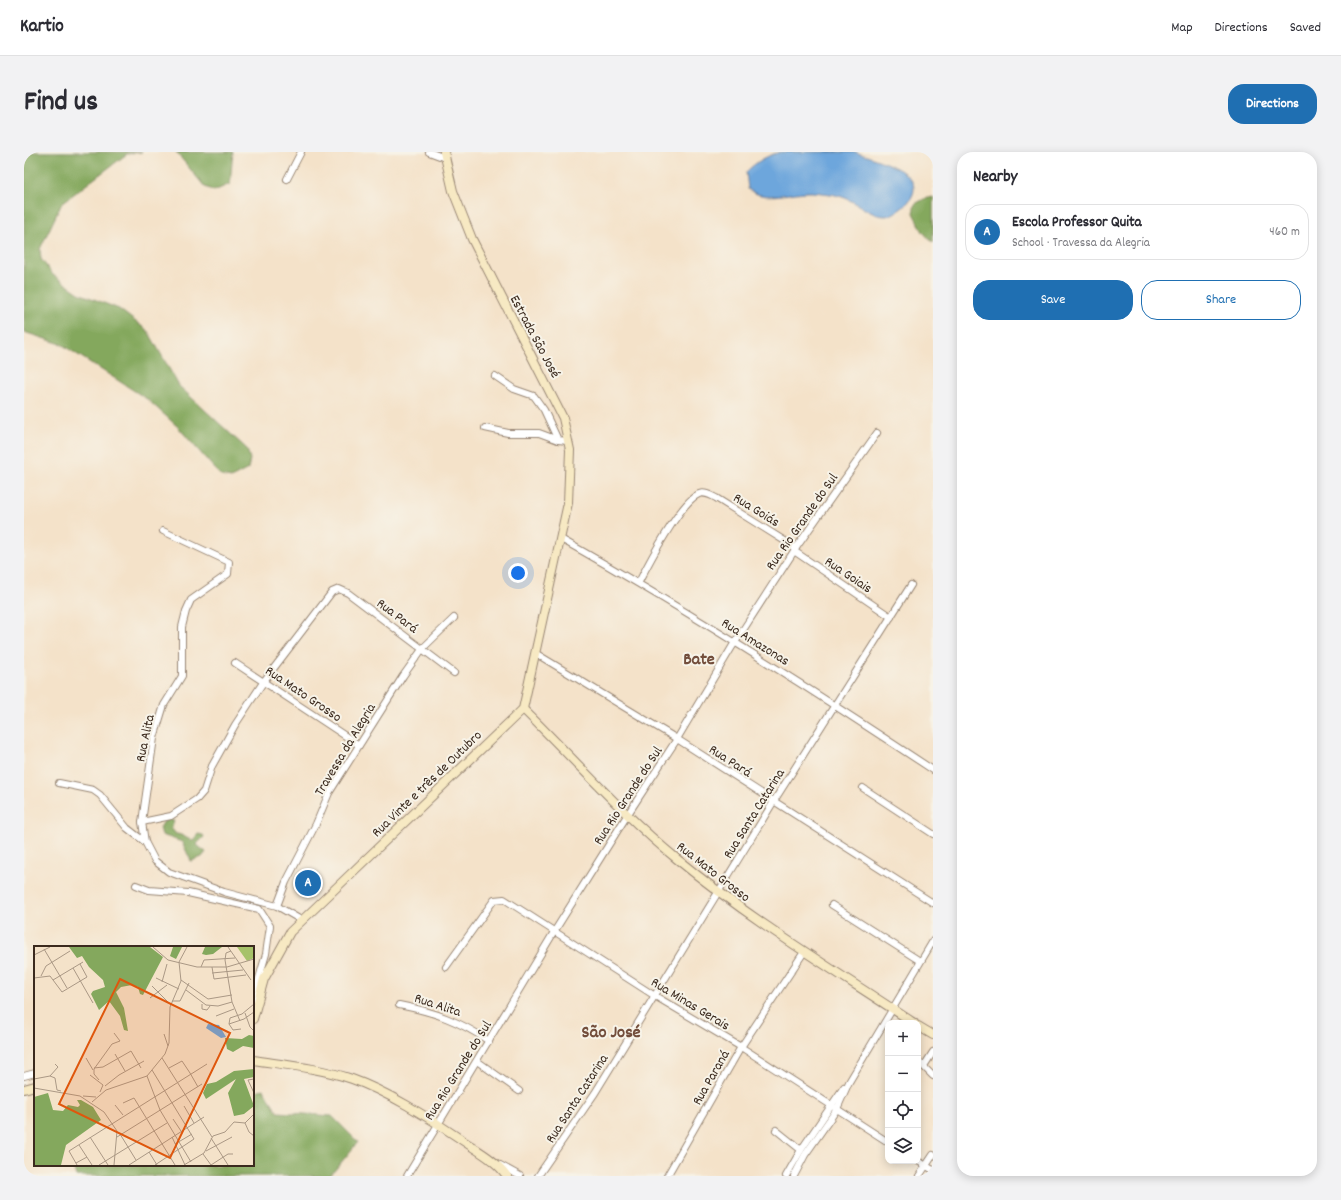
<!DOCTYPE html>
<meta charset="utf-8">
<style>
:root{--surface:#fff;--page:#f2f2f3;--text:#2b2b33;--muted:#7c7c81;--line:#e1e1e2;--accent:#1f6fb2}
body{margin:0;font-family:Dekko,sans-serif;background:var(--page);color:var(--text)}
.controls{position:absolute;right:12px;bottom:12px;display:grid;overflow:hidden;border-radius:8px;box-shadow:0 2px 10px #0003}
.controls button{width:36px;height:36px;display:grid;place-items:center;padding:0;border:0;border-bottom:1px solid var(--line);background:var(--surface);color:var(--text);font:20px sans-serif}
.you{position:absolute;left:494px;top:421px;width:14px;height:14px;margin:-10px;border:3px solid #fff;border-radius:50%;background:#1a73e8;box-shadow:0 0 0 6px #1a73e833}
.badge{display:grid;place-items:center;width:26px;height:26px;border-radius:50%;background:var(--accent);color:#fff;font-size:13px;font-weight:700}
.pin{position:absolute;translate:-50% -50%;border:2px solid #fff;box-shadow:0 1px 4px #0006}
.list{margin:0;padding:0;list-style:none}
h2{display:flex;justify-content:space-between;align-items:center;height:52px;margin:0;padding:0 16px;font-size:17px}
h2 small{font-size:13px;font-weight:400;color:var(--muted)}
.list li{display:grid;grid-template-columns:26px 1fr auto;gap:12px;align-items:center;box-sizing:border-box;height:56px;margin:0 8px 8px;padding:0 8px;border:1px solid var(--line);border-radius:16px}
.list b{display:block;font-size:15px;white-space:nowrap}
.list p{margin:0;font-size:13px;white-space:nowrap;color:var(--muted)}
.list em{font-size:13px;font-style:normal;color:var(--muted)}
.actions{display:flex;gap:8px;padding:12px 16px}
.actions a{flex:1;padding:9px 0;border:1px solid var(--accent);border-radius:16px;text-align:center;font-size:14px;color:var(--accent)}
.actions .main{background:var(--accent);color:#fff}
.icon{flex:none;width:22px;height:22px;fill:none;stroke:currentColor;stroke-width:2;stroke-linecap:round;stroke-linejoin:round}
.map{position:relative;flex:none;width:909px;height:1024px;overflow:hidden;border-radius:16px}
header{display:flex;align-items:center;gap:24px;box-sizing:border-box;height:56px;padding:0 20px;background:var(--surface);border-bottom:1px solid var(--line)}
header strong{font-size:19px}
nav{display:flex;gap:22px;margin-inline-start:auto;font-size:14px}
.intro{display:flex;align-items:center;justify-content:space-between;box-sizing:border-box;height:96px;padding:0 24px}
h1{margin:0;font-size:28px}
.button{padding:10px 18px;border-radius:16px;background:var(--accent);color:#fff;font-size:14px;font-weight:700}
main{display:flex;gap:24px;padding:0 24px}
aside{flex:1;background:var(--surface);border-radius:16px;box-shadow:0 2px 10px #0003}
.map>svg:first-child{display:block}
.forest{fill:#84a85d;stroke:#60693e}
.water{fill:#6da6dc;stroke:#54687d}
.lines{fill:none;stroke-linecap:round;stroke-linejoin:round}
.street-casing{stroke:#988674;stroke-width:8}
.secondary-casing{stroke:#988674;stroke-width:10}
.street{stroke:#fff;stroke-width:6}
.secondary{stroke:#f7e9c3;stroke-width:8}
.labels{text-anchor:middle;stroke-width:4;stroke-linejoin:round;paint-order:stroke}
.street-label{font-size:14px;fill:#3b2a1e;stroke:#f7f3e8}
.district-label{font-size:18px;font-weight:bold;fill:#734e3c;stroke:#f7f3e8}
.inset-road{fill:none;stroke:#aa9885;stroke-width:1}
.view{fill:#df570d;fill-opacity:0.15;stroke:#df570d;stroke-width:2}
.inset-edge{fill:none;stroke:#3b2a1e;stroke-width:2}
</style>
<header>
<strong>Kartio</strong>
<nav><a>Map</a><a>Directions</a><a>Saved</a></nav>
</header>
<div class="intro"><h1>Find us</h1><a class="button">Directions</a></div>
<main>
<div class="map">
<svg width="909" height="1024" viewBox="0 0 909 1024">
<rect width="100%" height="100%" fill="#f7f3e8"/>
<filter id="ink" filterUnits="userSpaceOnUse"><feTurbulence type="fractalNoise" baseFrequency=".025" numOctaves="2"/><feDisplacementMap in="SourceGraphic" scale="8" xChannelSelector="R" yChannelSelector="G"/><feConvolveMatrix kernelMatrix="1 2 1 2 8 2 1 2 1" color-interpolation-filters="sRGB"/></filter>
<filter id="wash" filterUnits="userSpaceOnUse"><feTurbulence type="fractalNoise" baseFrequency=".012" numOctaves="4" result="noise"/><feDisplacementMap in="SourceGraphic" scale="16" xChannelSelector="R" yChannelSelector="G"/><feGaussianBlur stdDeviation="0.9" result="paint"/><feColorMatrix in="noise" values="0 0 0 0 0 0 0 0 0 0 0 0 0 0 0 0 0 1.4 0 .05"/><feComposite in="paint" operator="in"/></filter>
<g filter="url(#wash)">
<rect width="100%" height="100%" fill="#f4e2c9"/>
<g class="forest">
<path d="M0,0H118L103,2L38,51L16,97L17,107L29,123L55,141L95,157L124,179L155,234L223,297L226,307L224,317L207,326L197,324L154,275L123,247L37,192L0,180Z"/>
<path d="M152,0H209L206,32L190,39L181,35Z"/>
<path d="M909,45V91L899,80L889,61L891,52L900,47Z"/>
<path d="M144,667L150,669L147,676L152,682C159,682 163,688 169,688L174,682L179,683L180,685L173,692L174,694L182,700L178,705L167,709L158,690L138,683L136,676L140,669Z"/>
<path d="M239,937L254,960L308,964L334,990L306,1024H52L50,1018L54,1013H229V940Z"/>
</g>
<path class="water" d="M757,0C776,0 794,0 812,0C818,0 825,0 831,0C850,7 907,21 885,49C881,55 869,63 862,64C848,65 834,51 821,46C811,42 799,41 788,40C767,39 741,51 724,37L722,20C732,10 743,3 757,0Z"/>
</g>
<g filter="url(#ink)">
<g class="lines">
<defs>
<g id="street">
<path d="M405,0L421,6"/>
<path d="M263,27L277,0"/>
<path d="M471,224L490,237L510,244L520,258L534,288L544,289"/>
<path d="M461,276L484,281H515L534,288"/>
<path d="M139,379L205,410L204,422L167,448L162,459L158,475V524L140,553L130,586L118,670L121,690L131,709L145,720L200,740L253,754L277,768"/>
<path d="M537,387C665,459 787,537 909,618"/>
<path d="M770,399L867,465"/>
<path d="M615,430C624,412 657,349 675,342C681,340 686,343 692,346L772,396"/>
<path d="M511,501L653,587L909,751"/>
<path d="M211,511L335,593"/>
<path d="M35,631L69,638L76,643L103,676L121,690"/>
<path d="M839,636L909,682"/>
<path d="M118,670L147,664L173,647L180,639L188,614L211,573L240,529L308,440L315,437L324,441L430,521"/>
<path d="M112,733L125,738L164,741L235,757L246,774L242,802L229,847"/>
<path d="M808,753L896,809"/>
<path d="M253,754L262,730L292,672L305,641L379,524L399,496L430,466"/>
<path d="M422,815L470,748L480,747L631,844L717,895L864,990"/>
<path d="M375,853C411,860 435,869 465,889"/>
<path d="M453,909L495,939"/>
<path d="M894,909L909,924"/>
<path d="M900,914L909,900"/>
<path d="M0,924L11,921"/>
<path d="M752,978L777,998"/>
<path d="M894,1009L909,1018"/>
<path d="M476,1013L496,1024"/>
<path d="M383,1024L530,780L604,662L653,587L708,495L772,396L853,281"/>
<path d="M514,1024L571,941L750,649L887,433"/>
<path d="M643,1024L717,895L780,800"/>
<path d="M762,1024L777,998L820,935"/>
<path d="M770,1024L781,1003L813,957L825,930L909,789"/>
<path d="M895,1024L909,1003"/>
</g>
<g id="secondary">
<path d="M499,557C549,606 599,663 653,707C727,768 810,818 890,871"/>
<path d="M229,867L240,827L266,780L499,557L544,351L546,298L539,266L448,87L429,39L420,0"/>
<path d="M894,874L909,883"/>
<path d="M229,908C262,913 296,916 328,927C362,939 406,966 435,986C452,998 471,1007 483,1024"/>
<path d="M0,937L11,934"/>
</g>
</defs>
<use href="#street" class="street-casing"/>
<use href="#secondary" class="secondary-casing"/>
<use href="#street" class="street"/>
<use href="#secondary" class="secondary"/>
</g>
</g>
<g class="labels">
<g class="street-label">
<text transform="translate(512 184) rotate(62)" y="5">Estrada São José</text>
<text transform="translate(733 357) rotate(32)" y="5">Rua Goiás</text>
<text transform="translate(777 369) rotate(-55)" y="5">Rua Rio Grande do Sul</text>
<text transform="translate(825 422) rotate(34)" y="5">Rua Goiais</text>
<text transform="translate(374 463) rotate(37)" y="5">Rua Pará</text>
<text transform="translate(732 489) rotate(32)" y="5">Rua Amazonas</text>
<text transform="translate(280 541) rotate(34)" y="5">Rua Mato Grosso</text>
<text transform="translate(120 586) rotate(-78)" y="5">Rua Alita</text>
<text transform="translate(320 597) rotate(-59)" y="5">Travessa da Alegria</text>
<text transform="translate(707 608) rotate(33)" y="5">Rua Pará</text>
<text transform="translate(402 631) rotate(-44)" y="5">Rua Vinte e três de Outubro</text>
<text transform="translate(603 643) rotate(-57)" y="5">Rua Rio Grande do Sul</text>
<text transform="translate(729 661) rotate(-58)" y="5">Rua Santa Catarina</text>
<text transform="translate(690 719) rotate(38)" y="5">Rua Mato Grosso</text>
<text transform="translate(667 851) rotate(31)" y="5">Rua Minas Gerais</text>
<text transform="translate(414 852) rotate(18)" y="5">Rua Alita</text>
<text transform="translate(433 918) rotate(-58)" y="5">Rua Rio Grande do Sul</text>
<text transform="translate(686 925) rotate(-60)" y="5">Rua Paraná</text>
<text transform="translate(552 946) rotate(-57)" y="5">Rua Santa Catarina</text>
</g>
<g class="district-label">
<text x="675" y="512">Bate</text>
<text x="587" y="885">São José</text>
</g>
</g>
<g transform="translate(10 794)">
<rect width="220" height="220" fill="#f4e2c9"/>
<path d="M203,1H220V12L213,15Z" fill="#a6c269"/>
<path d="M35,1H116L129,11L109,49L106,48L104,41L98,39L87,41L82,46L90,62L94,85L90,84L86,70L75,55L65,64L57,48L59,45L71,41L69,34L55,21L48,10L43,12ZM139,1H148L142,13L136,10ZM171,1H188L179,8L172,9L168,8ZM215,89L220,90V102L209,100L199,106L193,103L191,92L208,93ZM220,123V131L210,133L220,160L210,168L200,170L194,147L202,133L172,153L169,147L173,138L182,136L200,125ZM14,147L19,164L29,165L34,159L44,161L46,159L43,154H47L59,161L67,174L32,199L27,219H0V151Z" fill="#84a85d"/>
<path d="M174,78L185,79L192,91L187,92L172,82Z" fill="#6da6dc"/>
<path class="inset-road" d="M119,1L134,14L163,21H193L220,13M194,1L217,34M10,3L33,42M197,5L192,7L191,14L198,56L206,75M0,9L16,1M167,21L170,14L201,12M178,21L180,33L212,29M39,22L59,57M178,27L209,24M7,30L12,20L36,5M0,32L16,30L28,46L53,31L46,18M122,32L145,43M19,34L49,16M147,34L174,53L198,49M128,36L133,18M118,40L137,59M152,44L172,59L184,60L198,56M116,52L133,39M138,55H146L155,37M168,58V63L173,64L176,60M220,58L208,68L196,72L195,78L210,73L220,66M211,67L216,81L220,85M182,70L200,63M195,78L199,84L207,83M130,88L134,100M81,108L91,125M52,112L59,124M128,112L178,191M60,122L69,121L97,105L107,122M135,122L148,115L156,127M118,124L160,193L121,219M156,127L164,141M56,129L69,139L66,146M16,130L21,132L23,144L27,145M113,130L126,164L157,216M0,133L16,130L24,121L21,118M220,133L214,134L220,147M65,134L60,128V123L78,98L86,95L80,87M71,140L85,129L110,115M0,142L46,150L70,166L83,185L80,219M49,150L62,151M58,156L72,144L113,130L131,108L135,97L136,61L147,35L145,16L153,1M89,157L100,152L141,219M81,159L89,169M150,160L160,177M139,173L147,185M211,177L215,186L220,190M211,177L220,168M86,188L102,214M56,191L74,219M83,191L168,138M138,191L151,219M177,192L194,219M141,198L158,188M45,199L58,219M172,205L198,191M115,206L123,219M169,208L177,219M42,217L53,211M43,219L35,205L173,118M65,219L133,177M95,219L170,171M150,219L170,207L179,190L191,186L200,176L211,177M177,219L194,208H199"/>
<path class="view" d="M86,33L196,87L136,212L25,158Z"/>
<rect width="220" height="220" class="inset-edge"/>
</g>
</svg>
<div class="controls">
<button>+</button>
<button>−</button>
<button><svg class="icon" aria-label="locate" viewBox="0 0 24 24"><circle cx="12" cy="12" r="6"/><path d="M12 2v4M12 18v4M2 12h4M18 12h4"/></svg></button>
<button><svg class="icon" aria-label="layers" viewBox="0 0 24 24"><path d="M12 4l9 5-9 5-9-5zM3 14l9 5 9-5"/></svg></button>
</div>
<div class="you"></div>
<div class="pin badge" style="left:284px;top:731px">A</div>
</div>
<aside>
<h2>Nearby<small></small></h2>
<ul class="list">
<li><span class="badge">A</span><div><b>Escola Professor Quita</b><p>School · Travessa da Alegria</p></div><em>460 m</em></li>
</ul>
<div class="actions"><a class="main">Save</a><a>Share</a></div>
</aside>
</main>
